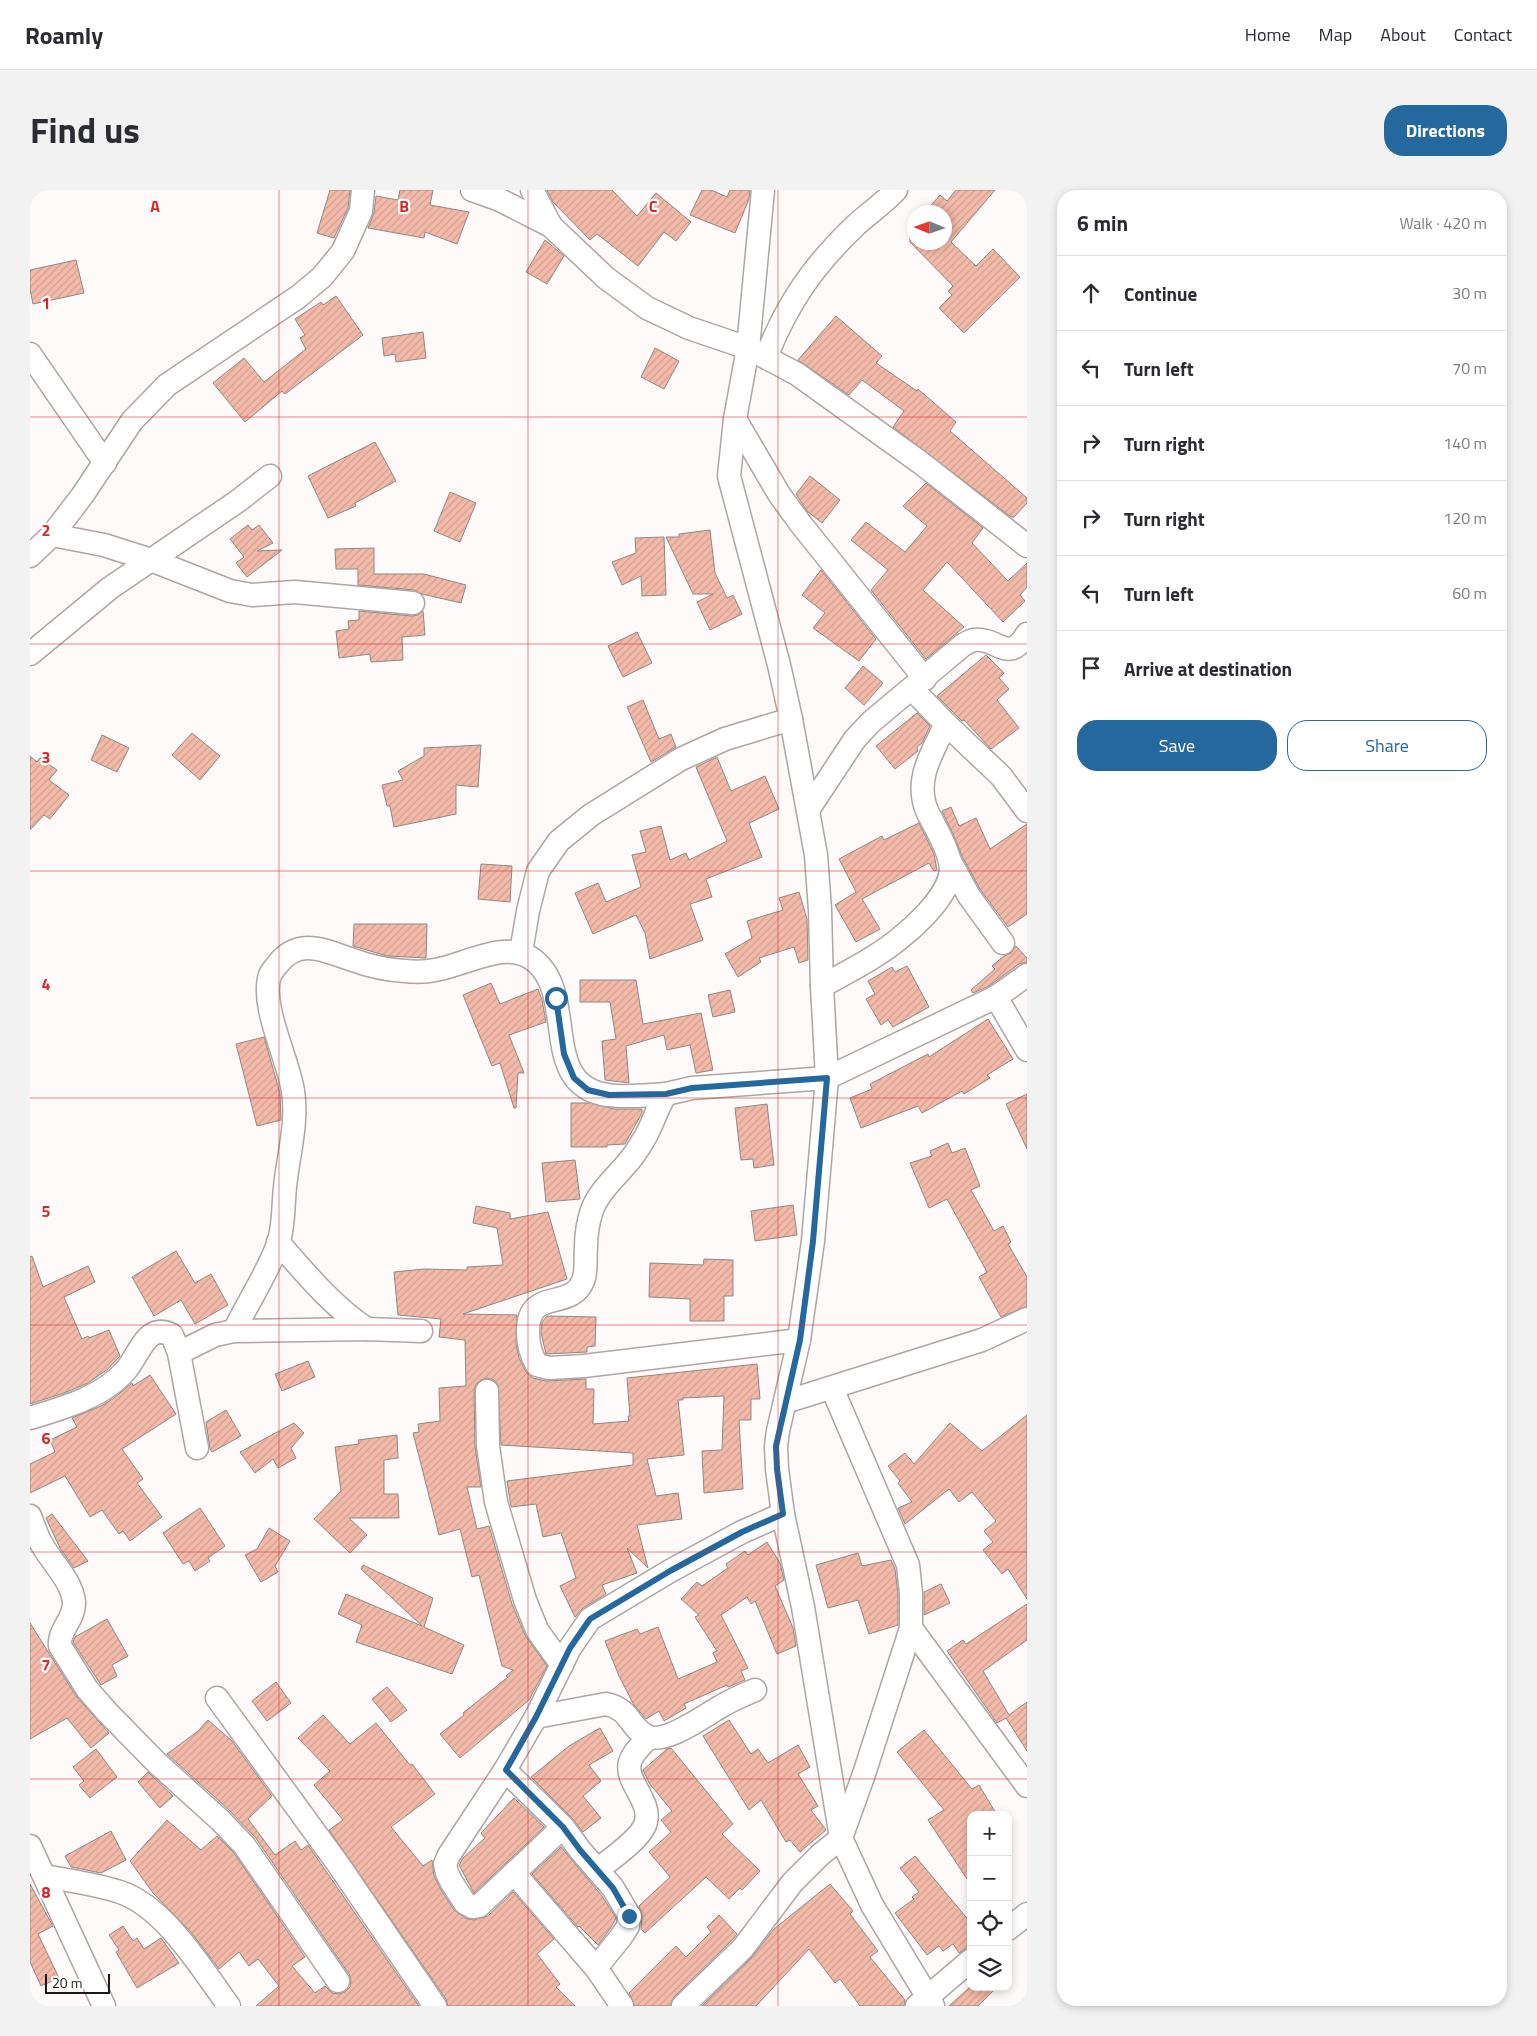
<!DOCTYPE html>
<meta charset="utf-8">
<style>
:root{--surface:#fff;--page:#f2f2f3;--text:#2b2b33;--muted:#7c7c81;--line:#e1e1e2;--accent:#25689e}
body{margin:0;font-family:"Titillium Web",sans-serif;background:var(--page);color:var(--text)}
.controls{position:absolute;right:15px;bottom:15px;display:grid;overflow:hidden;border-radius:10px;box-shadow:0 2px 8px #0003}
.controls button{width:45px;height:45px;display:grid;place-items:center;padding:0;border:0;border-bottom:1px solid var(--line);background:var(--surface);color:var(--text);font:25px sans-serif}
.compass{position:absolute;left:877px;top:15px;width:45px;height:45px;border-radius:50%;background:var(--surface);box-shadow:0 2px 8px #0003;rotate:272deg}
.scale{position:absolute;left:15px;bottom:12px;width:65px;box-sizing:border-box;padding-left:5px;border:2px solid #1c1817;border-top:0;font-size:14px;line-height:18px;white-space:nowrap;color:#1c1817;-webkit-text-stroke:4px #fff;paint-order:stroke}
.stop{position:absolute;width:15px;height:15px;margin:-11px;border:4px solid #25689e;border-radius:50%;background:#fff}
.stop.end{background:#25689e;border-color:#fff;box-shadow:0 1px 5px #0008}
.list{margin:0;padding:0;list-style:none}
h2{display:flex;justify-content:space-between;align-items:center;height:65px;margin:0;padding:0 20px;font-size:21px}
h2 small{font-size:16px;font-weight:400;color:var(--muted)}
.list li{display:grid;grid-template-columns:32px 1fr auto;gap:15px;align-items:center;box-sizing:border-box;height:75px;padding:0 20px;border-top:1px solid var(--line)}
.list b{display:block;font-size:19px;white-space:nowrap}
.list em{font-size:16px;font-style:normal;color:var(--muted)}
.actions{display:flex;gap:10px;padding:15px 20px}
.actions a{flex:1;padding:11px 0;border:1px solid var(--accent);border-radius:20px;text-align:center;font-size:18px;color:var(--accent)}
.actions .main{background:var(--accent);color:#fff}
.icon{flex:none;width:28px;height:28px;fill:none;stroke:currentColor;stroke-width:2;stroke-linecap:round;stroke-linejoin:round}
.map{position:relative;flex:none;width:997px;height:1816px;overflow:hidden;border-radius:20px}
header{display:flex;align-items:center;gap:30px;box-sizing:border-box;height:70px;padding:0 25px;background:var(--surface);border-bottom:1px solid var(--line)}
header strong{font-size:24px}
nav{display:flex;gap:28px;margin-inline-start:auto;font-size:18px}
.intro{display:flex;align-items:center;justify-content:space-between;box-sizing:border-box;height:120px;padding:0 30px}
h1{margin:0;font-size:35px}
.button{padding:12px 22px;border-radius:20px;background:var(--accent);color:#fff;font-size:18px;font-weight:700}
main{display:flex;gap:30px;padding:0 30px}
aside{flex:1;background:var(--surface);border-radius:20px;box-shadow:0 2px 8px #0003}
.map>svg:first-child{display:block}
.building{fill:url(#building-hatch);stroke:#918785}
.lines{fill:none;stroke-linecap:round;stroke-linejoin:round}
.minor-casing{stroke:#afa5a2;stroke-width:25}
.minor{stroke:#fff;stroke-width:22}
.route{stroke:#25689e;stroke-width:6}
.grid{fill:none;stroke:#d62828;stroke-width:1;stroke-opacity:0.55}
.grid-label{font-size:16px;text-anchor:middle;font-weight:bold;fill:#d62828;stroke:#fff;stroke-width:4.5;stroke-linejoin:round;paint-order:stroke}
</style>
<header>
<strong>Roamly</strong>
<nav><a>Home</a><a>Map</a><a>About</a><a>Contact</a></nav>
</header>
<div class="intro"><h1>Find us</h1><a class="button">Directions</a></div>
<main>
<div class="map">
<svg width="997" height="1816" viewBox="0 0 997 1816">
<defs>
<pattern id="building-hatch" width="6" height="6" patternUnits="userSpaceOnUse" patternTransform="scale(1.25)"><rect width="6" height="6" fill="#f3baa9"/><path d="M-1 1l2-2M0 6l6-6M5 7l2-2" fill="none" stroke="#d09f91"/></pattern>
</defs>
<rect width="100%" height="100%" fill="#fefaf9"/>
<g class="building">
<path d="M300,0H320L318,18L304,48L287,43Z"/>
<path d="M370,0H403L400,15L439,22L427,54L395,42L394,48L338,38L344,23L346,6L368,10Z"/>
<path d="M517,0H582L607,26L626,3L661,32L646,51L634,42L608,76L567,44L560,50L523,12Z"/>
<path d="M672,0H681L697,7L700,0H720L719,9L705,43L660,25Z"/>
<path d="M926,0H965L921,52L946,76L963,59L990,87L934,143L909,118L922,105L918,101L923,96L880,52V45L884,41V52H914V22H901L897,20L910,5L917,11Z"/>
<path d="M515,50L534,66L517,94L496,82Z"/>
<path d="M46,70L54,103L3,114L0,99V80Z"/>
<path d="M306,106L333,145L255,204L252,201L215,232L183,193L214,168L234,192L276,159L270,148L275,145L265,129L291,112L293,115Z"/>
<path d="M806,126L852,166L846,173L887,201L888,199L926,232L920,241L997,308V313L984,327H981L863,237L874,221L832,190L819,205L768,170Z"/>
<path d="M393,142L396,168L366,172L365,164L354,166L352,148Z"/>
<path d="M625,158L649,171L634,199L611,187Z"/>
<path d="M345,252L366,291L325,313L326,316L298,328L278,286Z"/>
<path d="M780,286L810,310L792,333L777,321L766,304Z"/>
<path d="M896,293L953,338L942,353L978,391L997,373V397L990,405L995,411L973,432L917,372L893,400L934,437L896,469L841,400L858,380L821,350L836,332L875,362L897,336L873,316Z"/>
<path d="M420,302L446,313L430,352L404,341Z"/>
<path d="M218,335L222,340L229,335L243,353L227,361L252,360L217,387L206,373L214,367L200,349Z"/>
<path d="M680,340L685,383L697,408L703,405L712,424L680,440L667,412L683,404H663L636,347H649V344Z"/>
<path d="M634,347L636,405L612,406L611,386L592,395L582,372L606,363L605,348Z"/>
<path d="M344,358V384H394L436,395L431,413L392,404L384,400L328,395V379H306L305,359Z"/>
<path d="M791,380L846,449L829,471L783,438L795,423L772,405Z"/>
<path d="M329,421L382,426L388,425L393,421L395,445L372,447L373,470L341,472L340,464L309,468L306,441L319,439L318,431L329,430Z"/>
<path d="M607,442L622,473L593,487L578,456Z"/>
<path d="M956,465L974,483L969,488L979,499L967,510L989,538L961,559L934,530L932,531L907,506Z"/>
<path d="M833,476L853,493L834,515L815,498Z"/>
<path d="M613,510L629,549L641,544L646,557L621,572L597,517Z"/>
<path d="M887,523L900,536L892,553L887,557L888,561L865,579L846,556Z"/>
<path d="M162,543L190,566L170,590L142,565Z"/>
<path d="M72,545L99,558L87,582L61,570Z"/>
<path d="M451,555L448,597L426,595V624L364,637L360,616H357L352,595L373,590L368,581L394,566V558Z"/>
<path d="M0,566L7,572L10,568L27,580L19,590L39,605L20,629L14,625L0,640Z"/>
<path d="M687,567L701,601L735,586L749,619L719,633L732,667L676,689L682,707L660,714L673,750L620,769L615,743L606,725L563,744L545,703L568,693L576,712L611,697L602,665L616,662L610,641L631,636L640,670L656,663L659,670L697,651L666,577Z"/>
<path d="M921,617L929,636L946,628L960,659L997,634V724L978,737L950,699L932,666L925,648L912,621Z"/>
<path d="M889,633L904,664L907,680L904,681L899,673L832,709L850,739L826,752L805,715L826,702L809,669L852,646L854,650Z"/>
<path d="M451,674L482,676L480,712L448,709Z"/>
<path d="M769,702L777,729L778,770L769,773L764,757L729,768L731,772L708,787L695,764L722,748L717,731L753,720L749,708Z"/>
<path d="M324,734H397L396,768L357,766L323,756Z"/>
<path d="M986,756L997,768V772L989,774L959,796L943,803L941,800L965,779L962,776L974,766L981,763Z"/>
<path d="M877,776L899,817L863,837L858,830L851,835L836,809L845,804L838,791L862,777L865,782Z"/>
<path d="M550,790H606L613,834L671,823L683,880L666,883L660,855L637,860L634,845L596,856L599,893L575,890L572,851L586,849L580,812H550Z"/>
<path d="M461,793L470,814L508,799L512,810L516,832L479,845L494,883H488L486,918H484L470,873L462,876L433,805Z"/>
<path d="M700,800L705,822L683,827L678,805Z"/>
<path d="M958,829L983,869L957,885L960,888L934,904L932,901L892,923L888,916L831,938L820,908L842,899L840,894L898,864L899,867Z"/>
<path d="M234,847L250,903L251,930L227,936L206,854Z"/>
<path d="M997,904V959L976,914Z"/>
<path d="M541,913H561L584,919H612V923L595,954L577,955V957H541Z"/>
<path d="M737,914L744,975L724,978L723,969L711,970L705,918Z"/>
<path d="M918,953L922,963L935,958L950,996L941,1000L964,1041L973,1036L981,1052L978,1054L997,1087V1116L971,1127L949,1087L957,1082L917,1009L899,1018L880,973L902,966L900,961Z"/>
<path d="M545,970L550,1009L516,1012L512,973Z"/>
<path d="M763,1015L767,1045L725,1051L721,1021Z"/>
<path d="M446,1016L480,1023V1029L518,1022L537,1089L433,1124L487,1125L486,1154L489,1168L496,1182L503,1188L516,1191L556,1189V1199H564L563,1234L599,1231L598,1226H600L597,1188L727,1174L730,1209H721V1230H709L713,1299L674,1303L672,1261L692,1260L694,1206L653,1208V1210H648L654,1265L617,1269L626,1306L648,1303L652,1329L607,1335L618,1378L597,1358L607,1383L572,1395L576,1404L553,1418L545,1427L530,1396L546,1388L531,1343L513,1347L506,1314L481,1317L477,1291L603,1275V1263L471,1255L468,1195L464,1190L457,1188L451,1190L446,1194L444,1201L445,1256L451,1297H437L447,1339L459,1336L482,1414L495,1445L517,1476L499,1510L430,1568L410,1544L434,1525L433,1523L478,1487L476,1486L483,1480L472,1476L449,1385L442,1387L430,1339L409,1345L383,1243L389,1242L388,1234L410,1231L409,1198L436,1196L435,1150L409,1147L411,1129L368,1125L364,1082L394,1079L437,1080V1077L473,1075L467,1038L443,1033Z"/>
<path d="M146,1061L165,1093L181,1084L198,1115L165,1134L151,1110L124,1126L102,1087Z"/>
<path d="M2,1066L13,1097L58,1076L65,1092L34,1107L52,1149L58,1146L59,1148L79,1140L90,1166L78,1179L58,1193L34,1203L0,1214V1067Z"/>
<path d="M674,1069L703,1070V1106H694V1131H660V1109L619,1107L620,1073L673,1075Z"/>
<path d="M517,1126L566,1127L565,1156L557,1157V1162L516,1164L511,1143L512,1132Z"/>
<path d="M278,1171L285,1187L252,1201L245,1184Z"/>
<path d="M120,1185L146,1224L92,1259L113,1289L107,1293L132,1327L100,1351L93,1341L89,1344L72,1320L60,1327L35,1286L0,1303V1274L25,1262L20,1250L47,1237L42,1228L71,1216L84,1208L102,1193L103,1196Z"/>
<path d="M196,1220L211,1246L182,1262L180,1259L176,1232Z"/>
<path d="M997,1225V1409L978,1379L972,1384L953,1360L963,1352L954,1341L966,1331L942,1302L929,1312L919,1299L875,1334L868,1318L882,1312L868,1293L870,1291L858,1276L875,1263L884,1274L920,1233L952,1261Z"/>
<path d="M264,1233L274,1243L261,1258L266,1268L248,1278L243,1269L225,1283L210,1262Z"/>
<path d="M367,1245L368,1268L354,1270V1304H368L369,1328H319L337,1345L320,1363L284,1329L311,1301L305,1257L329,1254L328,1250Z"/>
<path d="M170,1318L195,1356L178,1368L180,1371L165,1381L159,1371L153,1374L133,1343Z"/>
<path d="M22,1324L58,1371L44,1378L30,1358L16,1328Z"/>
<path d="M239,1338L260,1351L245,1376L248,1382L231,1392L215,1365L227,1359Z"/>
<path d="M737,1352L750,1373L754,1390L745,1396L763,1438L766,1456L747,1464L725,1411L721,1414L717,1407L691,1425L718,1478L711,1481L715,1490L698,1497L697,1495L654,1514L656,1518L634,1531L629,1521L616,1529L604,1515L589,1486L575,1451L607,1439L610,1444L628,1437L648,1489L687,1472L683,1463L687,1461L665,1427L669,1425L651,1409L667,1392L672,1396L698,1378L696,1374L715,1361L718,1365Z"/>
<path d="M828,1363L832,1376L861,1370L865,1379L868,1404V1435L839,1444L828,1410L798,1418L786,1375Z"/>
<path d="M333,1375L403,1408L394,1437L434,1455L422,1484L326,1452L332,1435L308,1424L316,1404L392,1436L331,1379Z"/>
<path d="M911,1394L920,1413L894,1425V1402Z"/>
<path d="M997,1414V1450L953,1481L979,1525L997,1512V1561L976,1528L967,1533L917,1461L933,1450L936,1454Z"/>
<path d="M77,1429L98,1466L82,1475L87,1486L71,1495L43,1452L45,1447Z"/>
<path d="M0,1433L46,1506L79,1543L61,1558L37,1528L0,1549Z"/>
<path d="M246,1492L261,1513L237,1531L222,1511Z"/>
<path d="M357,1497L377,1520L361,1532L342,1509Z"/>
<path d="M293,1525L320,1554L346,1533L380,1575L382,1574L405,1604L361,1637L393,1676L402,1670L404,1686L411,1700L424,1720L435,1728L444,1730L458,1726L483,1702L524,1749L507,1764L530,1794L526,1797L545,1816H418L416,1809L299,1640L313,1630L284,1595L300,1581L268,1548Z"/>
<path d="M178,1530L202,1551L242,1606L218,1629L245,1665L265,1651L271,1660L278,1655L389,1816H226L249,1796L228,1769L219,1776L209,1762L189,1779L161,1742L123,1703L100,1671L137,1630L171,1660L187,1646L204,1663L275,1767L262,1776L285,1803L295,1796L302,1803L309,1804L315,1802L320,1797L321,1790L319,1784L225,1647L199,1620L137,1564L168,1541Z"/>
<path d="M699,1530L721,1564L728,1559L738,1573L768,1555L780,1577L768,1584L788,1616L781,1620L796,1640L770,1662L760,1650L756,1652L731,1610L719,1620L673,1546Z"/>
<path d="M570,1538L583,1561L559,1575L571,1591L553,1606L571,1628L553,1642L542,1628L501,1587L539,1556Z"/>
<path d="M894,1540L942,1599L949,1595L967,1625H941V1695L898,1630L914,1620L867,1562Z"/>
<path d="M641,1558L703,1634L692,1644L730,1681L712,1700L710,1698L699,1709L676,1687L615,1743L611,1739L612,1726L609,1716L640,1687L619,1662L641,1642L631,1630L642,1621L619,1593L613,1580L637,1559Z"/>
<path d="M66,1559L87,1587L60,1608L49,1595L54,1591L43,1577Z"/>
<path d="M118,1582L143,1606L130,1618L108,1592Z"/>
<path d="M484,1608L514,1637L444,1703L429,1675L433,1668L455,1648L451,1643Z"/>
<path d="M81,1641L96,1670L71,1683L41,1677L35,1666Z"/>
<path d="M531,1657L572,1706L586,1728L580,1739L568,1755L549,1736L548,1737L502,1684Z"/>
<path d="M885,1666L941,1733V1757L929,1763L923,1754L913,1761L909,1756L897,1765L865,1723L884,1709L882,1707L889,1702L870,1678Z"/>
<path d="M0,1694L23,1736L8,1744L29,1788L11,1796L0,1772Z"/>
<path d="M800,1694L823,1721L820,1724L848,1761L840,1767L875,1810L874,1816H830L810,1789L805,1793L779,1759L726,1816H672L722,1767L744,1739Z"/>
<path d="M689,1725L707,1744L703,1749L644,1807L640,1816H605L599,1803L646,1756L656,1767L681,1742L677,1737Z"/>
<path d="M93,1736L103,1751L107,1748L114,1759L131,1748L149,1773L107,1798L86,1762L89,1760L79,1745Z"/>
<path d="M940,1797H967L948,1816H919Z"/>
</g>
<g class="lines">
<defs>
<g id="minor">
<path d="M442,0L470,10L521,36L576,88L617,118L659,138L718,158L767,184L891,273L997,356"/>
<path d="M502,0L521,36"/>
<path d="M733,0L718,158L705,229L699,286L749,475L761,529L786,665L790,720L792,796L797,888L783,1051L769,1150L748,1241L746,1256L747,1279L753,1324L773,1417L811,1648L842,1715L903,1816"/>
<path d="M0,164L75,273"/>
<path d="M736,167C758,112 783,76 826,35C839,23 853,14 866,0"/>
<path d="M705,229L749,304L770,333L895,489"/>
<path d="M22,345L74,355L121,370L200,401L222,405L265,402L383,413"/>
<path d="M0,366L22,345L52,306L102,231L137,195L268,107L292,87L313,61L331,21L333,0"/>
<path d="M0,464L80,398L208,311L240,286"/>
<path d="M882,499L916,534L971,586L997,621"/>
<path d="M778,620L825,549L841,532L933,455C936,453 940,451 944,450C968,447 978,475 997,444"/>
<path d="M921,673L939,706L973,753"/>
<path d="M491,762L498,721L508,681L529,651L561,625L651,569L695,549L761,529"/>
<path d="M792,796C810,786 828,777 845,766C870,751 928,704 920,672C916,654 906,639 898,623C883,591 902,563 916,534"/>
<path d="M966,807L997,860"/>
<path d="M248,1052C276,1084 302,1116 337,1139"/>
<path d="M204,1141C218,1112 237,1084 248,1054C254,1037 253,1016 255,997C258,966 268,933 263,901C258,868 230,816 240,785C241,782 245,778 247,775C269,746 295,761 323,770C339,776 357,780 375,781C384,782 396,782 405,780C437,775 478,747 506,772C547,807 509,896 578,905C596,908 617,905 636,904"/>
<path d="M769,1150L554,1176L519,1178L507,1175C501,1165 498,1155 498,1143C497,1096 540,1122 553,1091C557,1081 555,1068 556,1057C556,1044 558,1032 562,1020C569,1001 587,986 599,971C605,964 610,956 614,949C623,935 626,919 636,904L662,898L797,888L966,807L997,785"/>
<path d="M149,1163L185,1145L204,1141L337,1139L391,1141"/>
<path d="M457,1201L458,1256L466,1312L495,1410L507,1440L532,1475"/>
<path d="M755,1212L952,1150L997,1129"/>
<path d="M0,1228C33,1218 73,1207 96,1180C110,1164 116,1132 142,1145L149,1163L167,1258"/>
<path d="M0,1326C3,1334 6,1343 10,1351C20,1371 42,1390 44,1412C45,1429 28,1440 30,1456L57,1499L77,1522L126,1572L190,1630L214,1655L308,1791"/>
<path d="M881,1438L997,1596"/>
<path d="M187,1508L308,1674L405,1816"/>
<path d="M506,1527L576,1514C601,1519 599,1538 617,1546C635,1555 674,1526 690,1517C701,1510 713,1505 725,1500"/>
<path d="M475,1580L533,1637L550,1660L583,1698L599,1725L598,1736L591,1747L566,1778"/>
<path d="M533,1637L449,1716L442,1717L435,1713L422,1693L417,1683L415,1674L419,1665L475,1580L506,1527L540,1458L560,1429L640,1381L712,1342L753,1324"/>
<path d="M0,1656L74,1816"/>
<path d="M567,1680C581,1669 609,1650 615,1635C624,1612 594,1592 600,1572C603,1562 612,1555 619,1547"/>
<path d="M484,1683L566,1778L592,1816"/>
<path d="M15,1686C40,1691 66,1694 90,1702C135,1717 172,1779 199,1816"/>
<path d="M978,1739L997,1724"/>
<path d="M653,1816L713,1758L762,1693L790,1665L811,1648L834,1584L881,1438V1403L878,1375L802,1198"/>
<path d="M887,1816L941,1770"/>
</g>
</defs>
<use href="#minor" class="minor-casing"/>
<use href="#minor" class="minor"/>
</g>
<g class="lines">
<path class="route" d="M526,808L534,864L544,888L558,900L579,905L636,904L662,898L797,888L783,1051L770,1150L746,1256L747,1279L753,1324L712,1342L640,1381L560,1429L540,1458L506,1527L476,1580L533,1637L550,1660L583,1698L599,1726"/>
</g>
<path class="grid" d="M249,0V1816M498,0V1816M748,0V1816M0,227H997M0,454H997M0,681H997M0,908H997M0,1135H997M0,1362H997M0,1589H997"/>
<g class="grid-label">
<text x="125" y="22">A</text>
<text x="374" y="22">B</text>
<text x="623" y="22">C</text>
<text x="16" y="119">1</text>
<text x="16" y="346">2</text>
<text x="16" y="573">3</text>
<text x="16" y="800">4</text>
<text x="16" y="1027">5</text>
<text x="16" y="1254">6</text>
<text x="16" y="1481">7</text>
<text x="16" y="1708">8</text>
</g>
</svg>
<div class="controls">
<button>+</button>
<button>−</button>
<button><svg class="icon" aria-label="locate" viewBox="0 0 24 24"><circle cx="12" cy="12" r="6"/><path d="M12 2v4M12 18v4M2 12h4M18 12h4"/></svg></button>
<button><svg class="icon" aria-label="layers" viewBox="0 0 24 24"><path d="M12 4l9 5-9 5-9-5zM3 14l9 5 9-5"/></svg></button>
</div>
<svg class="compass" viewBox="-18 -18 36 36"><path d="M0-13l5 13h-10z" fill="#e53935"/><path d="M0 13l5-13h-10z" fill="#7c7c81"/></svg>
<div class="scale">20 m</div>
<div class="stop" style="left:526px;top:808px"></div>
<div class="stop end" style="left:599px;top:1726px"></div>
</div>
<aside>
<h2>6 min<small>Walk · 420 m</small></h2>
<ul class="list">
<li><svg class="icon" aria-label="ahead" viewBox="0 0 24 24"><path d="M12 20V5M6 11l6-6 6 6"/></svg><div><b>Continue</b></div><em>30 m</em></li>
<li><svg class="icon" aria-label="left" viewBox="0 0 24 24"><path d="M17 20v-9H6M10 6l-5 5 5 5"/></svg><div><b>Turn left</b></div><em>70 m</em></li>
<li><svg class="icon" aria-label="right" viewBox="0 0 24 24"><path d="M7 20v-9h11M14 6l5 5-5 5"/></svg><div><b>Turn right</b></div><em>140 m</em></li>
<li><svg class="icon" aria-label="right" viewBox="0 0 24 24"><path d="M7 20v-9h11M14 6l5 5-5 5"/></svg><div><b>Turn right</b></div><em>120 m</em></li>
<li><svg class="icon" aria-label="left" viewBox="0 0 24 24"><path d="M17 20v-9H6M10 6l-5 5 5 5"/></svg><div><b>Turn left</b></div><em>60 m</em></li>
<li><svg class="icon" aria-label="arrive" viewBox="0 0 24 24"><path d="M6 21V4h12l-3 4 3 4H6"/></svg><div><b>Arrive at destination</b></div></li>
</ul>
<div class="actions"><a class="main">Save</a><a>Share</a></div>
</aside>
</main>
